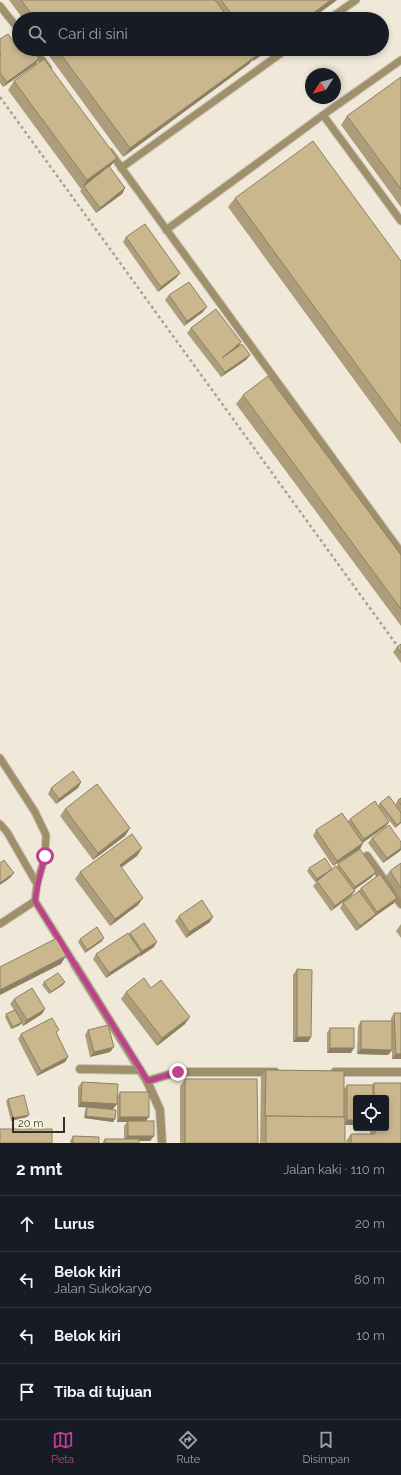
<!DOCTYPE html>
<html lang="id">
<meta charset="utf-8">
<style>
:root{--surface:#171b24;--page:#20242c;--text:#f1f3f6;--muted:#9ea1a6;--line:#363941;--accent:#be4190}
body{margin:0;font-family:Raleway,sans-serif;background:var(--page);color:var(--text)}
.controls{position:absolute;right:12px;bottom:12px;display:grid;overflow:hidden;border-radius:4px;box-shadow:0 2px 6px #0003}
.controls button{width:36px;height:36px;display:grid;place-items:center;padding:0;border:0;border-bottom:1px solid var(--line);background:var(--surface);color:var(--text);font:20px sans-serif}
.compass{position:absolute;left:305px;top:68px;width:36px;height:36px;border-radius:50%;background:var(--surface);box-shadow:0 2px 6px #0003;rotate:234deg}
.scale{position:absolute;left:12px;bottom:10px;width:53px;box-sizing:border-box;padding-left:4px;border:2px solid #323029;border-top:0;font-size:11px;line-height:14px;white-space:nowrap;color:#323029;-webkit-text-stroke:3px #fdf6e6;paint-order:stroke}
.stop{position:absolute;width:12px;height:12px;margin:-9px;border:3px solid #be4190;border-radius:50%;background:#fff}
.stop.end{background:#be4190;border-color:#fff;box-shadow:0 1px 4px #0008}
.list{margin:0;padding:0;list-style:none}
h2{display:flex;justify-content:space-between;align-items:center;height:52px;margin:0;padding:0 16px;font-size:17px}
h2 small{font-size:13px;font-weight:400;color:var(--muted)}
.list li{display:grid;grid-template-columns:26px 1fr auto;gap:12px;align-items:center;box-sizing:border-box;height:56px;padding:0 16px;border-top:1px solid var(--line)}
.list b{display:block;font-size:15px;white-space:nowrap}
.list p{margin:0;font-size:13px;white-space:nowrap;color:var(--muted)}
.list em{font-size:13px;font-style:normal;color:var(--muted)}
.icon{flex:none;width:22px;height:22px;fill:none;stroke:currentColor;stroke-width:2;stroke-linecap:round;stroke-linejoin:round}
.map{position:relative;flex:none;width:401px;height:1143px;overflow:hidden}
.search{position:absolute;background:var(--surface);box-shadow:0 2px 6px #0003;left:12px;right:12px;top:12px;height:44px;display:flex;align-items:center;gap:10px;box-sizing:border-box;padding:0 14px;border-radius:22px;color:var(--muted);font-size:15px}
.sheet{height:276px;background:var(--surface)}
nav{display:flex;justify-content:space-around;align-items:center;box-sizing:border-box;height:56px;border-top:1px solid var(--line);background:var(--surface);font-size:11px;color:var(--muted)}
nav a{display:grid;justify-items:center;gap:2px}
nav .on{color:var(--accent)}
.map>svg:first-child{display:block}
.lines{fill:none;stroke-linecap:round;stroke-linejoin:round}
.lane-casing{stroke:#cac4b6;stroke-width:9}
.street-casing{stroke:#cac4b6;stroke-width:10}
.path{stroke:#a8a396;stroke-width:2.5;stroke-dasharray:3 3;stroke-linecap:butt}
.lane{stroke:#9f8f6b;stroke-width:7}
.street{stroke:#9f8f6b;stroke-width:8}
.wall{fill:#ae9d7a}
.shaded-wall{fill:#8d8063}
.building{fill:#cab78e;stroke:#8d8063}
.route{stroke:#be4190;stroke-width:5}
</style>
<div class="map">
<svg width="401" height="1143" viewBox="0 0 401 1143">
<rect width="100%" height="100%" fill="#f0e9d9"/>
<g class="lines">
<defs>
<g id="lane">
<path d="M0,6L19,30"/>
<path d="M329,19L356,0"/>
<path d="M34,49L48,68"/>
<path d="M323,115L401,221"/>
<path d="M110,152L401,552"/>
<path d="M121,168L287,49"/>
<path d="M166,230L323,115L401,60"/>
<path d="M0,758L35,812L46,835L45,856L37,884"/>
<path d="M0,824L7,832L37,884L35,901L0,924"/>
<path d="M35,901L75,965"/>
</g>
<g id="street">
<path d="M367,856L401,904"/>
<path d="M75,965L147,1081L160,1110L162,1143"/>
<path d="M80,1069L140,1070"/>
<path d="M335,1072H401"/>
<path d="M147,1081L178,1072H275"/>
</g>
</defs>
<use href="#lane" class="lane-casing"/>
<use href="#street" class="street-casing"/>
<path class="path" d="M0,97L401,651"/>
<use href="#lane" class="lane"/>
<use href="#street" class="street"/>
</g>
<g class="wall">
<path d="M9,0H337L311,19H23Z"/>
<path d="M0,39L16,45L39,59L36,64L3,87L0,83Z"/>
<path d="M44,49H270L253,61L252,60L249,64L123,157Z"/>
<path d="M401,77V207L341,125L347,116Z"/>
<path d="M14,81L110,167H109L125,188L122,194L96,213L80,191L83,187L81,189L8,90Z"/>
<path d="M235,198L401,261V444L228,207Z"/>
<path d="M126,237L180,273L176,278L158,292L123,242Z"/>
<path d="M169,295L203,312L184,326L165,300Z"/>
<path d="M191,328L241,342L238,347L250,355L246,360L221,377L187,333Z"/>
<path d="M243,395L401,555V626L236,404Z"/>
<path d="M401,644V663L393,652L397,647Z"/>
<path d="M81,782L78,788L56,804L48,794L51,788Z"/>
<path d="M401,798V823L395,828L378,806L380,803L395,805L398,800Z"/>
<path d="M65,809L130,828L125,836L93,860L60,816Z"/>
<path d="M350,819L389,822L385,827L363,843L360,849L333,866L313,836L316,830L348,821Z"/>
<path d="M372,838L400,851L383,863L368,843Z"/>
<path d="M142,848L137,856L121,868L138,905L110,926L75,879L80,872Z"/>
<path d="M401,863V899L386,876L390,871Z"/>
<path d="M338,864L372,877L354,890L355,891L351,896L331,911L313,886L317,881L319,879L315,882L307,871L309,868L332,869L337,867Z"/>
<path d="M361,888L394,903L374,917L372,919L356,931L340,908L343,903L357,893Z"/>
<path d="M179,916L210,922L186,938L175,921Z"/>
<path d="M401,924V938L396,931Z"/>
<path d="M130,933L154,947L139,957L138,956L137,958L106,978L93,959L96,954L129,934Z"/>
<path d="M80,939L102,941L85,953L78,942Z"/>
<path d="M297,969L311,1037L308,1042H293V975Z"/>
<path d="M44,982L63,985L49,994L42,985Z"/>
<path d="M151,988L185,1024L157,1046L121,999L126,992Z"/>
<path d="M14,999L42,1014L23,1026L21,1023L20,1025L11,1029L5,1017L6,1014L14,1010L10,1004Z"/>
<path d="M394,1013H401V1059H392V1050L388,1055L357,1054L358,1026L361,1021H391V1018Z"/>
<path d="M330,1028L351,1053H327V1033Z"/>
<path d="M88,1030L110,1052L90,1057L85,1035Z"/>
<path d="M21,1034H56L68,1057L65,1062L37,1076L18,1039Z"/>
<path d="M266,1070L344,1071V1089L347,1085H373L374,1083H401V1143H346V1141L351,1134H370V1128H386V1098H356V1125H345V1143H260L261,1077Z"/>
<path d="M185,1079L258,1143H180V1086Z"/>
<path d="M82,1082L117,1097L120,1092L146,1121L150,1141H139V1143H102L105,1139H124V1126L127,1122H117V1104L113,1109L93,1108L115,1119L113,1122L84,1118L85,1110L87,1107H78V1087Z"/>
<path d="M8,1099L27,1117L11,1121L6,1101Z"/>
<path d="M73,1136L99,1143H70V1141Z"/>
</g>
<g class="shaded-wall">
<path d="M331,0H337L311,19H305Z"/>
<path d="M264,49H270L253,61L259,52Z"/>
<path d="M256,56L249,64L123,157L130,148Z"/>
<path d="M39,59L36,64L3,87L7,82Z"/>
<path d="M117,158L110,167L84,186L81,189L87,180Z"/>
<path d="M125,188L122,194L96,213L100,208Z"/>
<path d="M180,273L176,278L158,292L161,287Z"/>
<path d="M207,307L203,312L184,326L187,321Z"/>
<path d="M241,342L238,348L222,358Z"/>
<path d="M250,355L246,360L221,377L225,372Z"/>
<path d="M81,782L78,788L56,804L59,799Z"/>
<path d="M389,822L385,827L360,844L364,839Z"/>
<path d="M401,822V823L395,828L397,825Z"/>
<path d="M130,828L125,836L93,860L98,853Z"/>
<path d="M363,843L360,849L333,866L337,861Z"/>
<path d="M142,848L137,856L114,872L120,865Z"/>
<path d="M401,848V850L400,851L383,863L387,858Z"/>
<path d="M332,869L330,872L315,882L317,879Z"/>
<path d="M376,872L372,877L351,892L355,887Z"/>
<path d="M14,873L10,878L0,885V883Z"/>
<path d="M355,891L351,896L331,911L335,906Z"/>
<path d="M143,898L138,905L110,926L115,919Z"/>
<path d="M397,898L394,903L374,917L372,919L356,931L360,926L376,914L377,912Z"/>
<path d="M213,917L210,922L186,938L189,932Z"/>
<path d="M104,938L102,941L85,953L87,950Z"/>
<path d="M157,942L154,947L139,957L142,951Z"/>
<path d="M141,952L137,958L106,978L109,973Z"/>
<path d="M66,956L61,964L0,995V990Z"/>
<path d="M65,982L63,985L49,994L51,992Z"/>
<path d="M45,1009L42,1014L23,1026L27,1020Z"/>
<path d="M190,1017L185,1024L157,1046L162,1038Z"/>
<path d="M22,1022L20,1025L11,1029L13,1027Z"/>
<path d="M297,1037H311L308,1042H293Z"/>
<path d="M114,1047L110,1052L90,1057L94,1052Z"/>
<path d="M330,1048H354L351,1053H327Z"/>
<path d="M361,1049L392,1050L388,1055L357,1054Z"/>
<path d="M396,1054H401V1059H392Z"/>
<path d="M68,1057L65,1062L37,1076L41,1071Z"/>
<path d="M81,1102L117,1104L113,1109L78,1107Z"/>
<path d="M29,1115L27,1117L11,1121L13,1118Z"/>
<path d="M86,1116L115,1119L113,1122L84,1118Z"/>
<path d="M120,1117H149L145,1122H117Z"/>
<path d="M347,1120H356V1125H344Z"/>
<path d="M128,1136H154L150,1141H124Z"/>
</g>
<g class="building">
<path d="M21,0H215L229,19H35Z"/>
<path d="M221,0H331L305,19H235Z"/>
<path d="M8,34L16,45L19,43V49H32L39,59L7,82L0,73V55L1,54L0,53V39Z"/>
<path d="M57,49H251L256,56L130,148Z"/>
<path d="M257,49H264L259,52Z"/>
<path d="M44,59L117,158L87,180L14,81Z"/>
<path d="M401,77V189L347,116Z"/>
<path d="M313,141L401,261V426L235,198Z"/>
<path d="M109,166L125,188L100,208L84,186Z"/>
<path d="M145,224L180,273L161,287L126,237Z"/>
<path d="M189,282L207,307L187,321L169,295Z"/>
<path d="M216,309L241,342L222,358L242,344L250,355L225,372L191,328Z"/>
<path d="M268,376L401,555V609L243,395Z"/>
<path d="M401,644V653L397,647Z"/>
<path d="M73,771L81,782L59,799L51,788Z"/>
<path d="M97,784L130,828L98,853L65,809Z"/>
<path d="M389,796L401,813V822L397,825L380,803Z"/>
<path d="M401,798V805L398,800Z"/>
<path d="M375,801L389,822L364,839L350,819Z"/>
<path d="M342,813L363,843L337,861L316,830Z"/>
<path d="M389,825L401,842V848L387,858L372,838Z"/>
<path d="M132,834L142,848L120,865L143,898L115,919L80,872Z"/>
<path d="M360,849L376,872L355,887L338,864Z"/>
<path d="M325,858L332,869L317,879L309,868Z"/>
<path d="M4,860L14,873L0,883V863Z"/>
<path d="M401,863V888L390,871Z"/>
<path d="M336,866L355,891L335,906L317,881Z"/>
<path d="M380,874L397,898L377,912L361,888Z"/>
<path d="M359,891L376,914L360,926L343,903Z"/>
<path d="M202,900L213,917L189,932L179,916Z"/>
<path d="M144,923L157,942L142,951L130,933Z"/>
<path d="M97,927L104,938L87,950L80,939Z"/>
<path d="M128,933L141,952L109,973L96,954Z"/>
<path d="M57,938L66,956L0,990V967Z"/>
<path d="M297,969L312,970L311,1037H297Z"/>
<path d="M58,973L65,982L51,992L44,982Z"/>
<path d="M144,978L151,988L161,980L190,1017L162,1038L126,992Z"/>
<path d="M32,988L45,1009L27,1020L14,999Z"/>
<path d="M15,1010L22,1022L13,1027L6,1014Z"/>
<path d="M394,1013H401V1054H396Z"/>
<path d="M52,1018L59,1030L56,1032L68,1057L41,1071L21,1034Z"/>
<path d="M361,1021H392V1050L361,1049Z"/>
<path d="M108,1025L114,1047L94,1052L88,1030Z"/>
<rect x="330" y="1028" width="24" height="20"/>
<path d="M266,1070L344,1071V1117L266,1116L265,1117Z"/>
<path d="M185,1079H257L258,1143H185Z"/>
<path d="M82,1082L118,1084L117,1104L81,1102Z"/>
<path d="M374,1083H401V1143H351V1134H375V1128H386V1098H374Z"/>
<path d="M347,1085H373V1098H356V1120H347Z"/>
<rect x="120" y="1092" width="29" height="25"/>
<path d="M24,1095L29,1115L13,1118L8,1099Z"/>
<path d="M87,1107L116,1110L115,1119L86,1116Z"/>
<path d="M266,1116L345,1117V1143H266Z"/>
<rect x="128" y="1121" width="26" height="15"/>
<rect x="0" y="1129" width="52" height="14"/>
<path d="M73,1136L99,1137V1143H73Z"/>
<rect x="105" y="1139" width="34" height="4"/>
</g>
<g class="lines">
<path class="route" d="M45,856L38,884L35,901L148,1081L178,1072"/>
</g>
</svg>
<div class="controls">
<button><svg class="icon" aria-label="locate" viewBox="0 0 24 24"><circle cx="12" cy="12" r="6"/><path d="M12 2v4M12 18v4M2 12h4M18 12h4"/></svg></button>
</div>
<svg class="compass" viewBox="-18 -18 36 36"><path d="M0-13l5 13h-10z" fill="#e53935"/><path d="M0 13l5-13h-10z" fill="#9ea1a6"/></svg>
<div class="scale">20 m</div>
<div class="stop" style="left:45px;top:856px"></div>
<div class="stop end" style="left:178px;top:1072px"></div>
<div class="search"><svg class="icon" aria-label="search" viewBox="0 0 24 24"><circle cx="10" cy="10" r="6"/><path d="M15 15l6 6"/></svg>Cari di sini</div>
</div>
<section class="sheet">
<h2>2 mnt<small>Jalan kaki · 110 m</small></h2>
<ul class="list">
<li><svg class="icon" aria-label="ahead" viewBox="0 0 24 24"><path d="M12 20V5M6 11l6-6 6 6"/></svg><div><b>Lurus</b></div><em>20 m</em></li>
<li><svg class="icon" aria-label="left" viewBox="0 0 24 24"><path d="M17 20v-9H6M10 6l-5 5 5 5"/></svg><div><b>Belok kiri</b><p>Jalan Sukokaryo</p></div><em>80 m</em></li>
<li><svg class="icon" aria-label="left" viewBox="0 0 24 24"><path d="M17 20v-9H6M10 6l-5 5 5 5"/></svg><div><b>Belok kiri</b></div><em>10 m</em></li>
<li><svg class="icon" aria-label="arrive" viewBox="0 0 24 24"><path d="M6 21V4h12l-3 4 3 4H6"/></svg><div><b>Tiba di tujuan</b></div></li>
</ul>
</section>
<nav>
<a class="on"><svg class="icon" aria-label="map" viewBox="0 0 24 24"><path d="M3 6l6-2 6 2 6-2v14l-6 2-6-2-6 2zM9 4v14M15 6v14"/></svg>Peta</a>
<a><svg class="icon" aria-label="directions" viewBox="0 0 24 24"><path d="M12 3l9 9-9 9-9-9zM9 14v-3h6M13 9l2 2-2 2"/></svg>Rute</a>
<a><svg class="icon" aria-label="saved" viewBox="0 0 24 24"><path d="M7 4h10v16l-5-4-5 4z"/></svg>Disimpan</a>
</nav>
